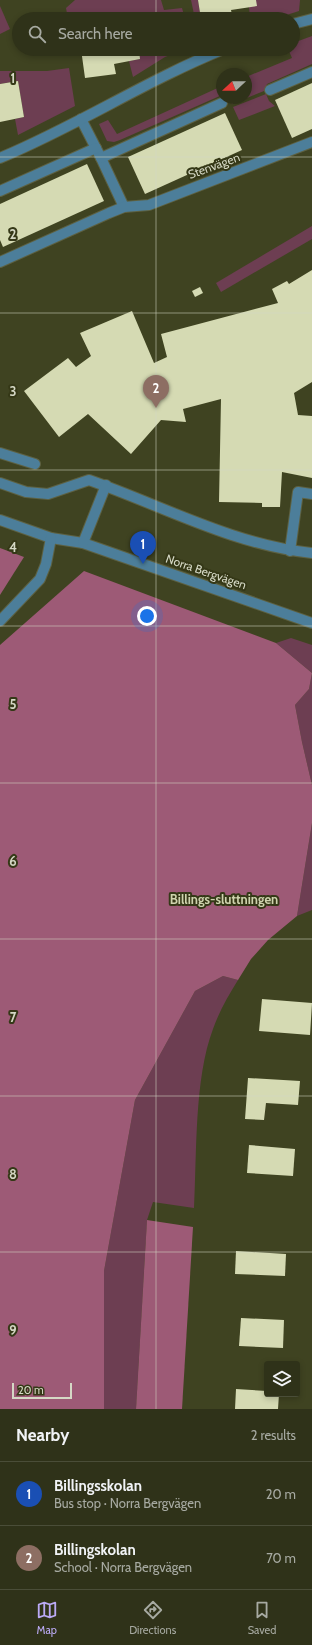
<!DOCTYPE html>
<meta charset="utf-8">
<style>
:root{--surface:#2f3219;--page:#373a22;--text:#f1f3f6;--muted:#a7aaa2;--line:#4a4d38;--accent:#bbaaf6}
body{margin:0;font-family:Cabin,sans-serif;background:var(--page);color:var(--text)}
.controls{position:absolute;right:12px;bottom:12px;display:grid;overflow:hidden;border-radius:4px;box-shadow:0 2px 6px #0003}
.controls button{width:36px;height:36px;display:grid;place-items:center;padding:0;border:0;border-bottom:1px solid var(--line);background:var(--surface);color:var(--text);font:20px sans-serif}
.compass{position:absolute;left:216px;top:68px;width:36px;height:36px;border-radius:50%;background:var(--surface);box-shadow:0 2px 6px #0003;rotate:248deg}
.scale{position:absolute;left:12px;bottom:10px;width:60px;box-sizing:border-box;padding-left:4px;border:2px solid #d5d8c5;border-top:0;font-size:11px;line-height:14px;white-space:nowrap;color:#d5d8c5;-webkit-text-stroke:3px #353817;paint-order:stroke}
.you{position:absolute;left:147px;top:616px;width:14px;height:14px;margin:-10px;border:3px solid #fff;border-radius:50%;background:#1a73e8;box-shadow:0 0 0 6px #1a73e833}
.badge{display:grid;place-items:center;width:26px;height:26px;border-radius:50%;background:var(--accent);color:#fff;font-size:13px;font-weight:700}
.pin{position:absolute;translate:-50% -33px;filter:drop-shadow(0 1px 2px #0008)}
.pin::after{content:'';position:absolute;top:21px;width:14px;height:12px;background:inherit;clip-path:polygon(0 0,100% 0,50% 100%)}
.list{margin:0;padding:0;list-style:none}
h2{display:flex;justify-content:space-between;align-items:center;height:52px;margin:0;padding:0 16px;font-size:17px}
h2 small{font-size:13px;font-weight:400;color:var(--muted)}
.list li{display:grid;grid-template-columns:26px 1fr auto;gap:12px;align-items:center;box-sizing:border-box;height:64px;padding:0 16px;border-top:1px solid var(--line)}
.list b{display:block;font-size:15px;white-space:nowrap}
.list p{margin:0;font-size:13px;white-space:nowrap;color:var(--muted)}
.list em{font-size:13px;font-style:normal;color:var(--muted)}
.icon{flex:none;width:22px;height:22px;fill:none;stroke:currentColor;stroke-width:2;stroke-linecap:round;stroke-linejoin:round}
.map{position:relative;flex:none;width:312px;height:1409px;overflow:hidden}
.search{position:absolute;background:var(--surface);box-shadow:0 2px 6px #0003;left:12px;right:12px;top:12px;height:44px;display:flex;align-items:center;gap:10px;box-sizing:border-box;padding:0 14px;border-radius:22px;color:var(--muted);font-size:15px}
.sheet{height:180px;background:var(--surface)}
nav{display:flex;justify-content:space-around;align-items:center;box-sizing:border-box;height:56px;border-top:1px solid var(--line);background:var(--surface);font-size:11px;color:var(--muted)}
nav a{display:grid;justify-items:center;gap:2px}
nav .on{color:var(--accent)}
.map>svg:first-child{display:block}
.green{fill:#6d3e52}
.forest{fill:#9d5a76}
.building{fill:#d5dab3}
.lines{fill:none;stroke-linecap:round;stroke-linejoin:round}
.minor-casing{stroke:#5d6142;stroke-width:12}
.minor{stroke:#4c7e9a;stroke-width:10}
.grid{fill:none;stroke:#d5d8c5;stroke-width:1;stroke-opacity:0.55}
.labels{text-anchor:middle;stroke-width:4;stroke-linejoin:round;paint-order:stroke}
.street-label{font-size:12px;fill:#d5d8c5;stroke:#353817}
.neighbourhood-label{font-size:13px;font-weight:bold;fill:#cfd4ae;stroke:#353817}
.grid-label{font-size:13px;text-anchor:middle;font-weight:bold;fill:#d5d8c5;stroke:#353817;stroke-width:4;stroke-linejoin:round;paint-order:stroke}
</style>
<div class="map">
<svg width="312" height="1409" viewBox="0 0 312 1409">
<rect width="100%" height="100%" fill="#3f4321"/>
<g class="green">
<path d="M75,0H161L164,10L182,8L185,19H105V17L93,19H68L66,8Z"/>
<path d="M191,0H198L201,19H195Z"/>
<path d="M256,0H300L299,11L274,19H250L249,7Z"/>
<path d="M0,6L10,29L0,34Z"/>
<path d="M312,36V64L267,84L264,91L232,104L229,98H246V77L292,58L288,49H293V43Z"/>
<path d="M139,49H186L165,57L133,77L129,61L140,59Z"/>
<path d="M69,68L75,106L18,135L15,119L24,117L18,81L0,84V71H47Z"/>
<path d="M222,86V95L120,140L114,142L107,141L99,124L108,120L117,134Z"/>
<path d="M266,94L269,101L275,106L239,120L233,107Z"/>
<path d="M312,226V239L221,292L216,283Z"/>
<path d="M291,638L312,645V673L276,643Z"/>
<path d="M312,673V785L302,742L295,705L309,689Z"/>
<path d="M312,823V910L297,916Z"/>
<path d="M223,976L238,980C228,996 219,1012 213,1029C194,1079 197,1154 194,1208L153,1202L147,1220L136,1409H104V1271L135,1100L195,991Z"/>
</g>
<g class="forest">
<path d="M0,548L24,557L0,595Z"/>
<path d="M84,571L276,643L312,673L309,689L295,705L302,742L312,785V823L297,916L268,940L251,959L238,980L223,976L195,991L135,1100L104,1271V1409H0V645Z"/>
<path d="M147,1220L193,1227L182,1409H136Z"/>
</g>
<g class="building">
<path d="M198,0H256L257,6L231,10L233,19H201Z"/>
<path d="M81,49H139L140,59L114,64L116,74L85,78Z"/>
<path d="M18,81L24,117L0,122V84Z"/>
<path d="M312,83V129L292,138L275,100Z"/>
<path d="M225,113L242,150L145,194L128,157Z"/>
<path d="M87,164L104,201L3,247L0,240V204Z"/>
<path d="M312,270V382L294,393L298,415L312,416V478L282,472L280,507H262V503L219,502L221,399L183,409L186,422L161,420L131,454L88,414L59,437L24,391L68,358L76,367L91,356L80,333L132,311L154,363L167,357L161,334L278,303L272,289L287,281L289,284Z"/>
<path d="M200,287L203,293L195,297L192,291Z"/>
<path d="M262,999L312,1003L310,1035L259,1031Z"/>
<path d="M248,1078L300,1081L298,1105L266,1103L264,1120L245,1119Z"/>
<path d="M249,1145L295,1149L293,1176L247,1173Z"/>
<path d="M236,1251L286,1254L285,1276L235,1274Z"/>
<path d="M241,1318L284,1320L283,1348L239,1346Z"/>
<path d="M236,1389L267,1391V1394H279L278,1409H235Z"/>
</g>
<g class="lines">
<defs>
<g id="minor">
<path d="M293,24L312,19"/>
<path d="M270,90L312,72"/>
<path d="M81,119L101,158L124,207"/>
<path d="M0,158C77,126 147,80 224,49"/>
<path d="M101,158L222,103"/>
<path d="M0,191L96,148"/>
<path d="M0,262L109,213L124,207L149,205L312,142"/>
<path d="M0,453L35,464"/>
<path d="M0,483L26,492L48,494L89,480C163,506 234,545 312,553"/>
<path d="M0,520L51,538L83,543L312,623"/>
<path d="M83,543L106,485"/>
<path d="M290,551L298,492L312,494"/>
<path d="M0,621L40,579L46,564L51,538"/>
</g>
</defs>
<use href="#minor" class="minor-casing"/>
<use href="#minor" class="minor"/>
</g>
<path class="grid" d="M156,0V19M156,49V1409M0,157H312M0,313H312M0,470H312M0,626H312M0,783H312M0,939H312M0,1096H312M0,1252H312"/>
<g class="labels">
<g class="street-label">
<text transform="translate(214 166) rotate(-20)" y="4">Stenvägen</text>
<text transform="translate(206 572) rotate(19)" y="4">Norra Bergvägen</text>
</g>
<g class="neighbourhood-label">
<text x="224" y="904">Billings-sluttningen</text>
</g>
</g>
<g class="grid-label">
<text x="13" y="83">1</text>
<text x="13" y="239">2</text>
<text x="13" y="396">3</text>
<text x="13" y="552">4</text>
<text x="13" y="709">5</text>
<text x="13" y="866">6</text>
<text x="13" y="1022">7</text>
<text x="13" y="1179">8</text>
<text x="13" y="1335">9</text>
</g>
</svg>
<div class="controls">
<button><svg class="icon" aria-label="layers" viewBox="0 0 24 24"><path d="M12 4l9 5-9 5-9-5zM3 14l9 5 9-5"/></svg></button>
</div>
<svg class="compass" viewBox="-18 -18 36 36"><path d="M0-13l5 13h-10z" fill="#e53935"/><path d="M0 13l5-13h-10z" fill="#a7aaa2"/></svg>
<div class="scale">20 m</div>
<div class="you"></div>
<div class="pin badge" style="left:143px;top:564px;background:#1a4fb4">1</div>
<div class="pin badge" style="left:156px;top:408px;background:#8d6e63">2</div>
<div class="search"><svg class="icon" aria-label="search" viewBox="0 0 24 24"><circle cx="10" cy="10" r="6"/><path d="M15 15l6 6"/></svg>Search here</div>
</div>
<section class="sheet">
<h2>Nearby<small>2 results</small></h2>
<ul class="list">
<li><span class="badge" style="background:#1a4fb4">1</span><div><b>Billingsskolan</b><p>Bus stop · Norra Bergvägen</p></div><em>20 m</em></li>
<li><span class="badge" style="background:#8d6e63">2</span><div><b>Billingskolan</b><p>School · Norra Bergvägen</p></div><em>70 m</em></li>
</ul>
</section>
<nav>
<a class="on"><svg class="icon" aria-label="map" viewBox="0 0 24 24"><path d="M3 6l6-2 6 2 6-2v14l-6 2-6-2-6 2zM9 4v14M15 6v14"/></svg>Map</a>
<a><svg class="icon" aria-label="directions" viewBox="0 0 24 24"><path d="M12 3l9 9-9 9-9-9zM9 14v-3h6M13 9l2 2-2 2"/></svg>Directions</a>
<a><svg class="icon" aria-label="saved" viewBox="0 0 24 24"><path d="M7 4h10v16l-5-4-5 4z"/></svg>Saved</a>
</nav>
